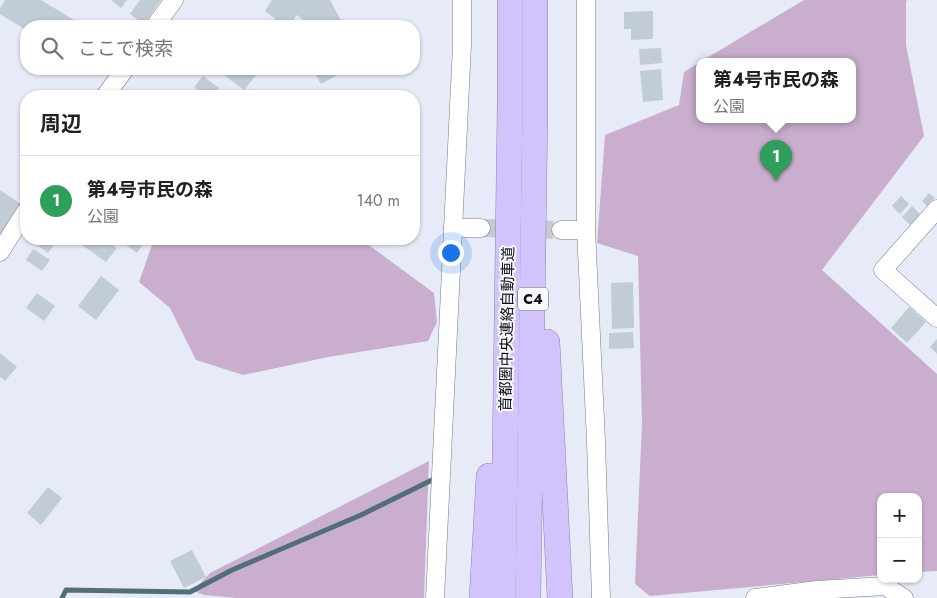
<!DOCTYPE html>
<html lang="ja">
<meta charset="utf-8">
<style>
:root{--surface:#fff;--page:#f2f2f2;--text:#202124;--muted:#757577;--line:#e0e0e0;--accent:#1e9524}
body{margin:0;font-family:Jost,"Noto Sans JP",sans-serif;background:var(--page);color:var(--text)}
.controls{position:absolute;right:15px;bottom:15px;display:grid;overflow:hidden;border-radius:10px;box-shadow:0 1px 4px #0004}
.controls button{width:45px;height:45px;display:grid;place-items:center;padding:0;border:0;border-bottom:1px solid var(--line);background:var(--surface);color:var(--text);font:25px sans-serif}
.you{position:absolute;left:450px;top:252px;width:18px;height:18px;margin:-12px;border:4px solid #fff;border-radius:50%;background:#1a73e8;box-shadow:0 0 0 8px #1a73e833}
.badge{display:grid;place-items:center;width:32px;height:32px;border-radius:50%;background:var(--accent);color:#fff;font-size:16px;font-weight:700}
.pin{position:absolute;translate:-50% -41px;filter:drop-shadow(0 1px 2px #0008)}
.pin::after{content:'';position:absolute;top:26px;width:18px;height:15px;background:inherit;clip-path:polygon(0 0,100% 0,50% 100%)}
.popup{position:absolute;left:696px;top:58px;width:160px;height:65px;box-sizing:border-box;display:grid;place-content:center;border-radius:10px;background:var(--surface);filter:drop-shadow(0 1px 4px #0005);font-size:16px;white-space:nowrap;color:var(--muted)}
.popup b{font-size:19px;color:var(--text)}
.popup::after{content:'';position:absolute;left:50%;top:100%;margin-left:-10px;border:10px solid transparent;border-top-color:var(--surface)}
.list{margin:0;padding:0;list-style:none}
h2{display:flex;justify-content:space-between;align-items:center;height:65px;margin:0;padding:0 20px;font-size:21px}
h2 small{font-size:16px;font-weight:400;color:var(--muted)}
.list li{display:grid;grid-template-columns:32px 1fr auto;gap:15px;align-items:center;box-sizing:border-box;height:90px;padding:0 20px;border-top:1px solid var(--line)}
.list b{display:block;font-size:19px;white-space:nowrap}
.list p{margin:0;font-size:16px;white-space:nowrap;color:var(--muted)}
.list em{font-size:16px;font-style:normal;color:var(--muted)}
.icon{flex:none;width:28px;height:28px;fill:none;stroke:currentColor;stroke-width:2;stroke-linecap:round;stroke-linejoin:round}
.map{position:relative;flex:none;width:937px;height:598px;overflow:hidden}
.search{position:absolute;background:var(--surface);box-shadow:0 1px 4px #0004;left:20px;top:20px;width:400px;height:55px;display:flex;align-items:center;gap:12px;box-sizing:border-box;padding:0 18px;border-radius:20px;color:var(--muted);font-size:19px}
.panel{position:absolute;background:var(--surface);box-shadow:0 1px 4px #0004;left:20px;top:90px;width:400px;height:155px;border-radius:20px}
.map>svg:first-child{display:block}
.forest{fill:#c9afcd}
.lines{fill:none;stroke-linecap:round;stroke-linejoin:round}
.stream{stroke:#516e79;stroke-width:5}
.building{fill:#c2ccd5}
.minor-tunnel{stroke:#c6cad5;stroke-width:18;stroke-dasharray:18 9;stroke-linecap:butt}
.minor-casing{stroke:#787b86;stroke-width:19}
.highway-casing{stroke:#8d84aa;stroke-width:26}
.minor{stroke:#fff;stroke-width:18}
.highway{stroke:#d2c3fc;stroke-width:25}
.labels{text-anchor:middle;stroke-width:4;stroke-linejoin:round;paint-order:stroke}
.shield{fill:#f7f9fd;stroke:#535558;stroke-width:1}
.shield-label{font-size:14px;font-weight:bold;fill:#0d0f12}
.street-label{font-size:15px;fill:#0d0f12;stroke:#f7f9fd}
</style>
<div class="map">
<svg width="937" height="598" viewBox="0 0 937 598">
<rect width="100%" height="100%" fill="#e7ebf7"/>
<g class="forest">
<path d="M804,0H908L906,1V45L924,136L822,270L937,374V571L918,572V497H881V575L650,596L635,584L642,423L638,256L597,243L605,135L679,105L684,72L700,62V120H852V62H700Z"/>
<path d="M154,239H363L366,243L434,293L437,322L428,341L328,357L243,375L196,360L170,308L139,282Z"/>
<path d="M429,461L424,598H236L204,595L193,591L210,573Z"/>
</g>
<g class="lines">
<path class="stream" d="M62,598L66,590L190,592L232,570L361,515L432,480"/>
</g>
<g class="building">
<path d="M5,0H41L84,26H26V30L0,14V8Z"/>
<path d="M111,0H127L121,8Z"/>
<path d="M140,0H161L144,24L130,14Z"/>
<path d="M272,0H330L344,26H310L297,15L288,26H284L265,11Z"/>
<path d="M653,11V39L631,40V29H624V12Z"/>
<path d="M661,48L662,63L640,65L639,49Z"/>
<path d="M224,69H261L244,90L221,73Z"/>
<path d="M312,69H348L321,84Z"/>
<path d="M661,69L663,100L643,102L640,71Z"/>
<path d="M203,76L219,88L213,96H206L194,87Z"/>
<path d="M253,89L262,96H246Z"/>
<path d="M0,190L21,204L0,235Z"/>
<path d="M929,193L935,198L928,207L922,201Z"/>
<path d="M901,196L909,204L900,214L892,206Z"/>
<path d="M912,206L921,215L910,225L902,217Z"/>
<path d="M29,239H58L48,253Z"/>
<path d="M87,239H104L117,248L106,262L82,245Z"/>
<path d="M118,239H145L146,240L137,253Z"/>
<path d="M33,249L50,260L42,271L26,260Z"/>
<path d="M101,276L119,290L96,320L78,306Z"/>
<path d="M633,282L634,328L612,329L611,283Z"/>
<path d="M37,293L55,306L44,321L26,308Z"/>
<path d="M909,307L926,322L907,343L891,328Z"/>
<path d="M633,332L634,348L609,349V333Z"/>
<path d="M937,339V354L930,347Z"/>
<path d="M0,353L17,367L5,381L0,377Z"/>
<path d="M48,487L62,498L41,525L27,513Z"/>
<path d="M192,550L206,577L184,588L170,561Z"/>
</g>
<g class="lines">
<path class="minor-tunnel" d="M481,228L561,230"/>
<defs>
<g id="minor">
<path d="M586,0V230L596,441L601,598"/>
<path d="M155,26L174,0"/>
<path d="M105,96L125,69"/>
<path d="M937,209L883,270L937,318"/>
<path d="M453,228H481"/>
<path d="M561,230H586"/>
<path d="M0,252L26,211"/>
<path d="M435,598L462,45V0"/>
<path d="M755,598L817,590L885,586L904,598"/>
</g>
<g id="highway">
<path d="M547,342L560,598"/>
<path d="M482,598L489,476"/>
<path d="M503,598L510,106V0"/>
<path d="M528,598L535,108V0"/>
</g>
</defs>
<use href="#minor" class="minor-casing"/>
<use href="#highway" class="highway-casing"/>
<use href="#minor" class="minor"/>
<use href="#highway" class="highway"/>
</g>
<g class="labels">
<rect class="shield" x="518" y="287.5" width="30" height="23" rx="4"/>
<g class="shield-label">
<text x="533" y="304">C4</text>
</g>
<g class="street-label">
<text transform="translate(507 329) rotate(-89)" y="5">首都圏中央連絡自動車道</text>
</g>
</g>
</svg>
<div class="controls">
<button>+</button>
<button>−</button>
</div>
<div class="you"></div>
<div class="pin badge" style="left:776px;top:181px;background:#2e9e5b">1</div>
<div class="popup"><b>第４号市民の森</b>公園</div>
<div class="search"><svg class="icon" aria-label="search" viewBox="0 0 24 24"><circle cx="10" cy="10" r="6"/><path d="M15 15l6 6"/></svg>ここで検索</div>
<section class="panel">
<h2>周辺<small></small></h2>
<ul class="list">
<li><span class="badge" style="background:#2e9e5b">1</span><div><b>第４号市民の森</b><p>公園</p></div><em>140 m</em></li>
</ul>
</section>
</div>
